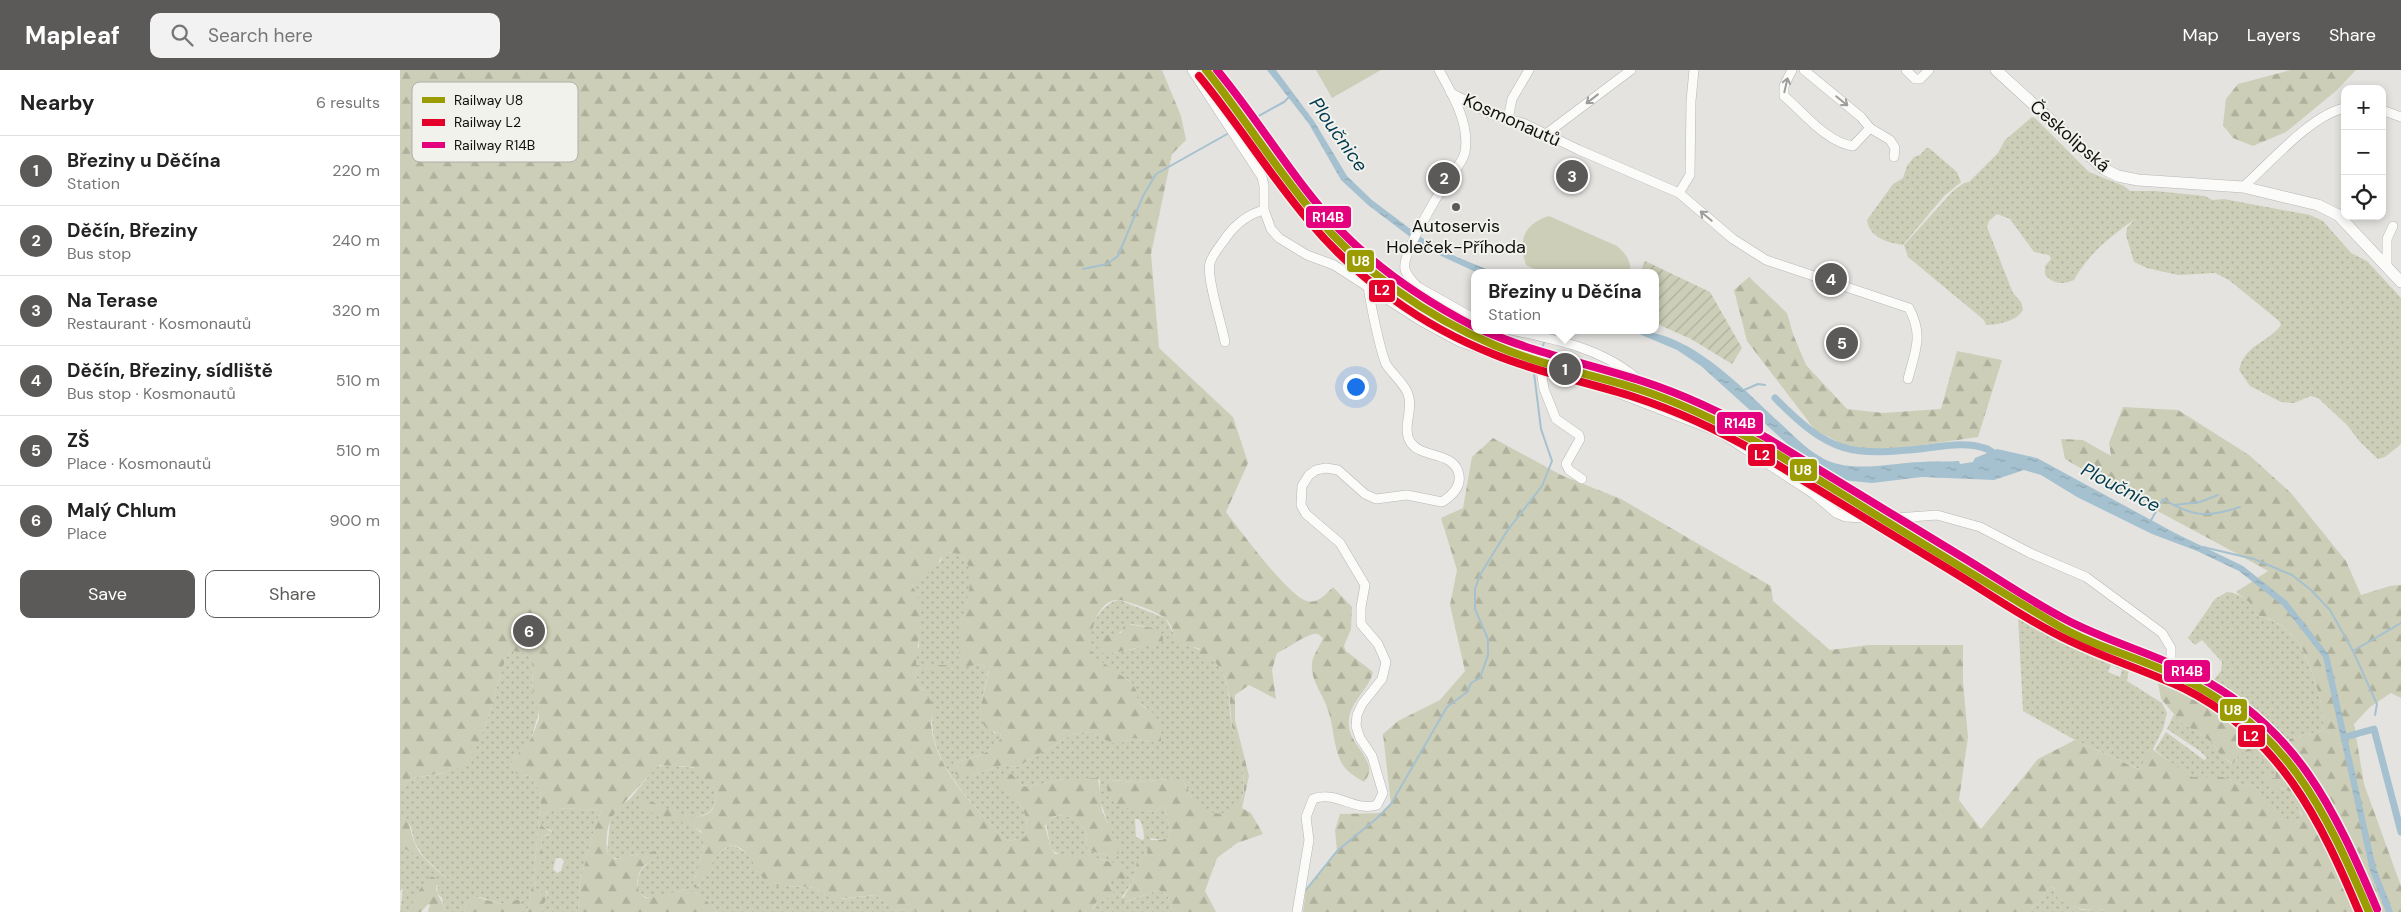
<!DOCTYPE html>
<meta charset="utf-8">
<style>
:root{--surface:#fff;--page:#f2f2f2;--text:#222;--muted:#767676;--line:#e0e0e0;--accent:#5b5a58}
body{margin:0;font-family:"DM Sans",sans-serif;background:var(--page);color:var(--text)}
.controls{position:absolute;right:15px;top:15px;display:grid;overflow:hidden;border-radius:10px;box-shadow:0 2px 8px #0003}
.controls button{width:45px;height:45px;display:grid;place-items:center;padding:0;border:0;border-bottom:1px solid var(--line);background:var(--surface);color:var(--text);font:25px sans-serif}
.you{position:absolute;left:955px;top:316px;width:18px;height:18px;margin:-12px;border:4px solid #fff;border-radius:50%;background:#1a73e8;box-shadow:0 0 0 8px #1a73e833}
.badge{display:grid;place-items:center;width:32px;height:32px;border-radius:50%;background:var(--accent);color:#fff;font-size:16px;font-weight:700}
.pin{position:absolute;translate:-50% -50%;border:2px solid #fff;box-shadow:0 1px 5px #0006}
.popup{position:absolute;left:1071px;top:199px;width:188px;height:65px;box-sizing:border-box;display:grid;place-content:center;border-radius:10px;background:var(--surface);filter:drop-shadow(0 1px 4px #0005);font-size:16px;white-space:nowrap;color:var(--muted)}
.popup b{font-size:19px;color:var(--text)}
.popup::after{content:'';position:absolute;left:50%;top:100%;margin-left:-10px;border:10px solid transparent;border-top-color:var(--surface)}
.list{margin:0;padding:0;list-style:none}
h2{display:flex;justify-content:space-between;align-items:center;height:65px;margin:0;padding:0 20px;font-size:21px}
h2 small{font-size:16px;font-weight:400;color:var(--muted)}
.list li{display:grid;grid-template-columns:32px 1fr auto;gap:15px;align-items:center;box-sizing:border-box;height:70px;padding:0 20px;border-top:1px solid var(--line)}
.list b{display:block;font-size:19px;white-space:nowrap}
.list p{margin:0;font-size:16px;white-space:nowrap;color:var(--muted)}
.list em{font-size:16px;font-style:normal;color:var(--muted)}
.actions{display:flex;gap:10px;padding:15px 20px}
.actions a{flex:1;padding:11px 0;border:1px solid var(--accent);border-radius:10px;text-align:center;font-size:18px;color:var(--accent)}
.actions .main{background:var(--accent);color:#fff}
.icon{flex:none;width:28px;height:28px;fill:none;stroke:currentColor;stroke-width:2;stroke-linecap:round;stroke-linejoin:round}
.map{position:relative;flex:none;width:2001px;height:842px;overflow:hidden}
header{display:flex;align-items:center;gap:30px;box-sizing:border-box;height:70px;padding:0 25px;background:var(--accent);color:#fff}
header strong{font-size:24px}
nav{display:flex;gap:28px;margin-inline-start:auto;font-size:18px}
.search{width:350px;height:45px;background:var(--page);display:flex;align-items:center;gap:12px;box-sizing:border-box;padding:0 18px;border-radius:10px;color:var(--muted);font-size:19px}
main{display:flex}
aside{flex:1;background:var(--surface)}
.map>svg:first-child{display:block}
.grass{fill:url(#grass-dots);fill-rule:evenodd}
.forest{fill:url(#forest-firs)}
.park{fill:#cdceb7}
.garden{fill:url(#garden-furrows)}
.water{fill:url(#water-ripples)}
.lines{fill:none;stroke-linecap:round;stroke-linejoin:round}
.stream{stroke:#a5c1cf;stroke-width:2}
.canal{stroke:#a5c1cf;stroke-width:7}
.minor-casing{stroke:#b7b6b5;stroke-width:10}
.major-casing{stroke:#b7b6b5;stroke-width:12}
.minor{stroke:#fbfbfa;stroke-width:9}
.major{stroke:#fbfbfa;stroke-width:11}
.rail-1-casing{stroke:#f2f2ed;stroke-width:11}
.rail-2-casing{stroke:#f2f2ed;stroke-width:11}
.rail-3-casing{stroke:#f2f2ed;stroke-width:11}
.rail-1{stroke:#9a9c02;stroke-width:8}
.rail-2{stroke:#e4002b;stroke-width:8}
.rail-3{stroke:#e5007d;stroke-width:8}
.oneway{stroke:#9d9d9c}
.poi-dot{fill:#5b5a58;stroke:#f2f2ed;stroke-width:2}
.labels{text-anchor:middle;stroke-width:4;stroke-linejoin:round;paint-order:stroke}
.street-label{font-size:18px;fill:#11110f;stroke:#f2f2ed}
.poi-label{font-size:18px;fill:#11110f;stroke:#f2f2ed}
.water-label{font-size:19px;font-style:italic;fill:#003950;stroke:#f2f2ed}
.key{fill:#f2f2ed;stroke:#aeaeaa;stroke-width:1}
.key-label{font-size:14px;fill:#11110f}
.line-badge{stroke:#f2f2ed;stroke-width:2}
.badge-label{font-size:14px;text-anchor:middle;font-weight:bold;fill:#fff}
</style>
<header>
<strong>Mapleaf</strong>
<div class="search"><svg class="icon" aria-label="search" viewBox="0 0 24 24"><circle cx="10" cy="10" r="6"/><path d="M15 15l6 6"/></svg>Search here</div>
<nav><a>Map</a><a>Layers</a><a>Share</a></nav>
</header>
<main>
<aside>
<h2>Nearby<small>6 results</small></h2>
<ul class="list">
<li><span class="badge">1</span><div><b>Březiny u Děčína</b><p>Station</p></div><em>220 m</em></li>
<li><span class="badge">2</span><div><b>Děčín, Březiny</b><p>Bus stop</p></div><em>240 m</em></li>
<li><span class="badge">3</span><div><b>Na Terase</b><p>Restaurant · Kosmonautů</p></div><em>320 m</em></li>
<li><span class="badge">4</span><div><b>Děčín, Březiny, sídliště</b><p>Bus stop · Kosmonautů</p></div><em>510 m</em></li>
<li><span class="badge">5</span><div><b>ZŠ</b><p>Place · Kosmonautů</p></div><em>510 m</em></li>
<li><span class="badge">6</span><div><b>Malý Chlum</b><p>Place</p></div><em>900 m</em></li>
</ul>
<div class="actions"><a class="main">Save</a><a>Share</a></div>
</aside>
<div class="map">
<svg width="2001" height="842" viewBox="0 0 2001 842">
<defs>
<pattern id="grass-dots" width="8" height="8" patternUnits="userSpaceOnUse" patternTransform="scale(1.25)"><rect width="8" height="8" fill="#cdceb7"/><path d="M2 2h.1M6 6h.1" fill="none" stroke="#afb09c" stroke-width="1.8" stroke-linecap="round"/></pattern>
<pattern id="forest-firs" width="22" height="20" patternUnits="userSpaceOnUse" patternTransform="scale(1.25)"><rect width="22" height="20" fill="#cdceb7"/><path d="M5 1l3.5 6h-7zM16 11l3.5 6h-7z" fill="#afb09c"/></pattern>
<pattern id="garden-furrows" width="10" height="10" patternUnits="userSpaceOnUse" patternTransform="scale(1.25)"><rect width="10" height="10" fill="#cdceb7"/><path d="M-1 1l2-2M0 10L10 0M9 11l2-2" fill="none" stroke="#afb09c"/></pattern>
<pattern id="water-ripples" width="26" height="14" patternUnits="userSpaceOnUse" patternTransform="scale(1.25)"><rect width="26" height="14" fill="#a5c1cf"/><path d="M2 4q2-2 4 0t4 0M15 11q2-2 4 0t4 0" fill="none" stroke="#8da5b1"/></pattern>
</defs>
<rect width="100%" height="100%" fill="#e4e3e0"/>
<g class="grass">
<path d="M1632,47L1635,48L1689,102L1724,116L1730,121H1755L1805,126L1812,130L1824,129L1910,145L1923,151L1951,183L1967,191L2001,228V374L1985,387L1978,389L1960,372L1947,355L1918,328L1911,326L1894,333L1881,332L1850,316L1839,300C1845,274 1868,273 1881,255L1879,251L1829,210L1815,203L1778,205L1747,198L1734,192L1726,165L1727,158L1735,149C1711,166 1689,183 1674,210C1662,215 1654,214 1645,205V196L1651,189L1649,185L1634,182L1610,149L1597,144L1589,151L1587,157L1613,223L1621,232L1623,239C1619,251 1597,255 1586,255L1584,250L1508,187L1504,175L1552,122L1564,113L1569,112L1598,83L1605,70Z"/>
<path d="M1526,78H1529L1557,102L1561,112L1544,126L1503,175C1489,173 1469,168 1467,150L1493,114L1503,108L1507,96L1514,87L1520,85Z"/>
<path d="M546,482C589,483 563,538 560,561C559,569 559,577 559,585L570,596L581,594L589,599L582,630L593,663H600L601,667C592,685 571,688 553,693L566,706H571L602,695L617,697L671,665L684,662L692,663L713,673H720L734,668L758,673L747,638L738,633L732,613C721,603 703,598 693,586C680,570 699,533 719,530L765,548L780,575C794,576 800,579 811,588C835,609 826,638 834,666C839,685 856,734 828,742C819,745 810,744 802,739C791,732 789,716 780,708L737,712L711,710L748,741L754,742L762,736L765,737L770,761L768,767L762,770L751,768L747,788L736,798L733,811L722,827L725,832L759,820L768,827L773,842H692L698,829L714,827L708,808L710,805L722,801C709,780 663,793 651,779L646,753C658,739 675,747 685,759L688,780L711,787L709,757L699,727L700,710L664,709L628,717L623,716L612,704L599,712C614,726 633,743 625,767L609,771L605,769C575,737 522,686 534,639L518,614L516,601L552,595L516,596L515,584L519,577L516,523L512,516L514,510L541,491L542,484ZM731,554L755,558L738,578L714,583L700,566L716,565ZM735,749H739C743,755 744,762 744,769L742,770L736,767Z"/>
<path d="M1827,522C1840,523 1853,532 1856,545C1873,549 1888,558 1898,572C1908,586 1930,647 1921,661L1889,669L1884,668L1814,617L1813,611L1821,601L1822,592L1802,570L1795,575L1788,568L1815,529Z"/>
<path d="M1618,546L1677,577L1679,575L1728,594L1729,598L1727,611L1762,633L1767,643L1763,659L1753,679L1739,699L1675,670L1623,641ZM1711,595L1722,600L1720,607L1708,602Z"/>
<path d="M112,581L126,583L132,591L133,628L139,642L131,669L113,689L111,696L122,705L129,706L140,721L141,727L134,805L127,842H122L123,839L120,829L101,834L80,827L68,830L64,842H45L42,828L37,823L38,815L15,830L8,842H0L3,819L0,821V775L20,787L51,812L24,787L15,773L11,757L0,742V715L13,708L45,703L84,660L106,587Z"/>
<path d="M1774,644L1781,652L1813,673L1820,685L1832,694L1836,691L1839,684L1847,680L1858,685L1876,701L1874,710L1866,706L1881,719L1887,718L1899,739L1902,748L1896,753C1879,750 1863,728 1853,716L1841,715L1823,707L1792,708L1787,705L1755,680L1766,662L1804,690L1807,688L1800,681L1767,659Z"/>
<path d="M264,695L296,698L302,703L307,712L316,719C320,761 271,746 250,731L274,749L295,757L303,765L304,775L293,816H299C305,803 317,779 333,775L348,784L374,816C388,815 401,818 415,817L425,825L443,829L476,825L494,841L507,838L516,842H317L304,828L289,819C273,821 233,842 238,809C240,798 246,794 256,789C251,787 245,784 240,784C228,785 217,793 207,784L210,751L214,744L222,734L230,729L256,697Z"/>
<path d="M152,738L202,740L196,752L180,812L178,842H140L148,825L147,821L137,826L135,823C134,809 141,796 141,782C142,775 140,772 143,766L149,765L152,761L142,756V747ZM156,788H161L164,791L161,801L157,803L153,799Z"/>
<path d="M1652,817C1662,825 1669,838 1684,840C1693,840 1697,836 1706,842H1627L1641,831L1647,819Z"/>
</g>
<g class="forest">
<path d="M0,0H762L781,46L786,70L772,84L751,184L759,278L833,347L848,393L826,442C839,459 889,527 907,531C918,534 926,524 933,517L952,537L951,559L944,576L946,581L973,602C968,622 946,634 949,657C951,677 981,693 964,712C955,707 946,701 941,692C933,676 934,657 928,640C923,624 910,610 912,593C913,585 920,576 923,568L918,564C908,562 888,579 877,583L872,600L876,629L849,615L835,625V650L849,706L842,738L851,743L863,764L837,773L817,788L805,821L816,842H773L768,827L759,820L724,832L722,830L733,811L737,792L747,788L748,770H762L768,767L770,761L765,737L762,736L754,742L720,737L707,721L708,710L737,712L780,708C789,716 791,732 802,738C810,743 819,745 827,742C859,733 837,683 833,663C829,637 833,608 812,589L803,592L798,586L800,579L798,578L780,575C773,567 773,552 762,546C755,541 728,531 719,530C696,528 687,569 692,585L732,613L737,622L738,633L755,644L760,660L761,671L758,673L734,668L720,673H712L692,663L684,662L671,665L617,697L602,695L571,706L560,707L551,700L553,693C571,688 592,685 601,667L600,663C566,660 588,617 589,599L581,594L565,597L560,592C559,582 558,570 560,560C563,538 588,483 546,482C540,486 540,493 534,498C526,506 516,506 512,516L518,525L520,554L516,595H552L553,597L516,601C517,605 517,609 518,613C521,623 533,628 534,639C534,644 531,649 531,654C535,700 575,737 605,769L609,771L625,767C633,743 614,726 598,712L599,706L602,704H612L623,716L628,717L664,709L698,708L702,741L719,777L718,786L711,787L688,780L685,759C675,747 653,737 645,756L651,779L655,784H681L711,792L718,795L727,806L725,809H721L710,805L708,808L714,827L712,828C699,828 697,828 692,842H516L507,838L494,841L476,825L437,829L429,828L415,817L371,816C355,805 353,780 333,775C313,779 308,809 296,818L293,816L304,775L301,761C287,751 247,747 241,734V730L247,729C269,741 320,766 316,719L303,710L302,703L293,697L260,695C256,697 213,744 211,749C206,759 206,774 207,784L215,789L255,781L257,784L256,789C251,792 245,794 242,798C235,807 235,825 247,828L289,819L304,828L317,842H178L180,812L196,752L202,740L152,738L142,747V756L153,763L143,766C139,773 143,778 142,786C141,798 134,809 135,823L139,825L145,820L148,825L140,842H127L134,805L141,727L140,721L129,706L117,704L111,696L113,689L131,669L139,649V642L133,629L132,591L126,583L112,581L106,587L84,660L71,689L54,701L13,708L0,715Z"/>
<path d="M1891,0H1956L1936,21L1886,62L1853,76L1833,68L1823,55L1826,29L1838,14Z"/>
<path d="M1349,207L1387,243L1393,264L1406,295L1447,339L1483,343L1541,339L1557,281L1602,290L1578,367L1494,379H1466L1446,376L1415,360L1347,271L1334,220Z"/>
<path d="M1723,337L1778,340L1849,385L1891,423L1946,491L1961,525L1990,516L2001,515V628L1991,623L1970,637L1954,654L1964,714L2001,816V842H1975L1933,746L1917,719L1891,684L1889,669L1921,661C1930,647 1908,585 1898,572C1888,558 1873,548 1856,545L1849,532L1836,522L1868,501C1801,463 1732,429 1665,389L1661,369L1683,370L1711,386L1709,373Z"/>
<path d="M1093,368L1161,405L1221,429L1371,516L1373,531L1430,580L1469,575H1563V612L1568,667L1559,730L1581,759L1638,689L1675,670L1736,698L1739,699L1752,679L1792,707H1823L1841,715L1853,716C1862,726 1885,755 1898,752L1902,744L1886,718L1874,719L1864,712V707L1875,708L1876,701L1873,698L1850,681L1841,683L1833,694L1820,685L1813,673L1781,652L1774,644L1761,629L1756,602C1828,631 1889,682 1924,751C1939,780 1951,812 1964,842H1706C1697,836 1692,841 1683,839C1675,838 1663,833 1656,828L1655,819L1652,817L1647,819L1641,831L1627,842H903L906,819L937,781L935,760L940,744L982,743L991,734L983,664L998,651L1040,630L1065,601L1050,535L1057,500L1041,448L1063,438L1072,387Z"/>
<path d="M725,554L755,558L763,567V572L714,583H701L697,576L700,566L721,563Z"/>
<path d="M0,742C11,752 10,762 15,774C21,789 40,801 51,812L20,787L0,776Z"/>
<path d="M29,807H34C39,813 35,817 37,823C40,830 44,834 45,842H28L30,835L28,834L21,842H8L20,819Z"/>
<path d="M73,826L101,834L120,829L123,839L122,842H64L68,830Z"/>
</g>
<g class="park">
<path d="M916,0H981L932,28Z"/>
<path d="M1149,146L1217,176C1225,183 1232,191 1230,203H1143L1126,195C1118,171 1123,154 1149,146Z"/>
</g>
<path class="garden" d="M1245,191L1310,222L1342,278L1332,294L1291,269L1255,253V203H1240Z"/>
<g class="water">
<path d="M867,0H876L914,51L947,106L972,130L1029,173L1057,187L1096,203H1078L1026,179L968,135L941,110L909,54Z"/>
<path d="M1230,260C1289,260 1338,314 1379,352C1394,366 1408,381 1426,390C1456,403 1490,393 1521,392C1533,391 1546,392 1559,391L1560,394L1573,392L1575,388L1597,379L1637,388L1775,463L1843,496L1887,531L1929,585L1976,798L1993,842H1986L1970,801L1923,587L1883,536L1839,501L1797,481L1752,464L1677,427L1641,405L1624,400L1594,410L1522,407L1472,413L1442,410L1402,387L1301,296L1277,280Z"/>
</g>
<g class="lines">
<g class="stream">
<path d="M835,59L884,32L891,25"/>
<path d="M683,199L707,194L718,186L743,126L756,104L829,63"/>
<path d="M1147,265L1149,260"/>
<path d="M1139,286L1145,270"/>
<path d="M1344,320L1358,314L1365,315"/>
<path d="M1774,435L1800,432L1818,425"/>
<path d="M1750,452L1763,429C1793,447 1807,448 1840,437"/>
<path d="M1803,477L1854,489L1892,505L1911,520L1930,540L1953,581L1977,634L1975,645"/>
<path d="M1953,581L2001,553"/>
<path d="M905,821L937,781L976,749L991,734L1047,637L1067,622L1071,613L1080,608L1088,585V569L1075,539V519L1080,505L1107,461L1142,416L1152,391L1141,359L1134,303"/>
</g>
<g class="canal">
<path d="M1375,328C1430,384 1451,387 1527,378C1545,376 1566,372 1584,378C1589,379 1593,383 1597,385"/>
<path d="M1945,667L1974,659L2001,762"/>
</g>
<defs>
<g id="minor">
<path d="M792,0L862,107L864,116V140L871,159L879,168L907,185L934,195L1021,251L1060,272L1130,296L1200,316L1319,362L1414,424L1436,443L1446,447L1482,449L1537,445L1580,457L1630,483L1686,507L1762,563L1771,578V603"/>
<path d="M1039,0C1052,24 1070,53 1065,82C1063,92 1055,100 1049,108C1039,123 1001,184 1005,199C1007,207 1013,212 1018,217L1075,249"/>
<path d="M1392,0L1384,16V26C1404,43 1426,72 1453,76L1470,58L1461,47L1404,0"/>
<path d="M1506,0L1515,9H1520L1529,0"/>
<path d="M1051,23L1093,45L1123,53L1179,80L1279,123L1333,169L1366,190L1509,238C1524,266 1515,281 1508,309"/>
<path d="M1982,40L2001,47"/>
<path d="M1108,49L1112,29L1129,0"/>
<path d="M1470,58L1490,70L1495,78L1494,87"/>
<path d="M1146,64L1231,0"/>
<path d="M1843,117C1869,94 1912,44 1945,38"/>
<path d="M1279,123L1290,105L1291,31L1294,0"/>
<path d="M1987,197V169L1993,156"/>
<path d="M1111,260C1154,269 1200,278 1235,307L1237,318L1234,328"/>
<path d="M825,272C822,255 806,207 810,193C813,183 822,174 827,166C836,154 849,144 864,140"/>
<path d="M1141,300L1144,319L1156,349L1179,365L1180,369L1166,394L1169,400L1182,409"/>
<path d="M897,842L909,770L906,747L913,729C937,720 954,742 977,735L983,723L972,686L960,668L956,656L957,645L962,634L982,609L986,592L978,574L961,554V537L965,515L940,473L906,444L901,435L902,416L909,405L916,400L926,398L938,400L965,424L976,429L1007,425L1042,432C1053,425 1063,415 1058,401C1051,382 1022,388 1011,373C1001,359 1014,340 1008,324C1004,313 992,304 986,294C980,280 970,232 968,216"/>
</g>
<path id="major" d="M1596,0L1704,99L1718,106L1738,110L1843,117L1918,135L1938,145L2001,212"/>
</defs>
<use href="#minor" class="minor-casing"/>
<use href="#major" class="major-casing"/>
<use href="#minor" class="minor"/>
<use href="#major" class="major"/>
<defs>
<path id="rail-1" d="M806,0C844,47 876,99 915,145C963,202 1026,246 1094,275C1140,295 1190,304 1238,319C1282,333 1322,353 1362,375C1460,435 1558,496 1657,555C1694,577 1738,587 1777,606C1886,657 1924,737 1969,842"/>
<path id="rail-2" d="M799,6C837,52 869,104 908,150C957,209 1022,256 1093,284C1139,303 1187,312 1234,327C1277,341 1318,360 1358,383C1423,423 1489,463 1555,503C1588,523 1621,546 1656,564C1697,586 1743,599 1785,619C1880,667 1920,749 1959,842"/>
<g id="rail-3">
<path d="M817,0C860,52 894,111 940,160C979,200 1025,231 1075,257"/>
<path d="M1082,260C1134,283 1189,294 1242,311C1285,325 1327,345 1367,368C1432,408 1498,448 1564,488C1597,508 1629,530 1663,548C1705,571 1753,583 1795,605C1897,658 1934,738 1977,839"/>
</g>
</defs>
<use href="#rail-1" class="rail-1-casing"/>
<use href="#rail-2" class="rail-2-casing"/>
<use href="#rail-3" class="rail-3-casing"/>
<use href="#rail-1" class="rail-1"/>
<use href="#rail-2" class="rail-2"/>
<use href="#rail-3" class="rail-3"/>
</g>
<defs><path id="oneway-shaft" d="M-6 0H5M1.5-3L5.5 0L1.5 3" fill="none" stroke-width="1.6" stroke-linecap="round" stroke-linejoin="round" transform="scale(1.25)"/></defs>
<g class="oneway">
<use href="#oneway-shaft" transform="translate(1386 15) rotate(-77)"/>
<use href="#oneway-shaft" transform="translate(1192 29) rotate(142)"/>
<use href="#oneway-shaft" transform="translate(1442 31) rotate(39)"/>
<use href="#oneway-shaft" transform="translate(1306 146) rotate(-140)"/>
</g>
<circle class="poi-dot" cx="1056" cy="137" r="5"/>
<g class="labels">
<g class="street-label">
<text transform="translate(1112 50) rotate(24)" y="6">Kosmonautů</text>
<text transform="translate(1670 66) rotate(41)" y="6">Českolipská</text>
</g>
<g class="poi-label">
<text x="1056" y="162">Autoservis<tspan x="1056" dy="21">Holeček-Příhoda</tspan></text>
</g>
<g class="water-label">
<text transform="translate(939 64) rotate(55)" y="7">Ploučnice</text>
<text transform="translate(1721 417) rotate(27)" y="7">Ploučnice</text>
</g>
</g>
<rect x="12" y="12" width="166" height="80" rx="8" class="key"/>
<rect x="22" y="27" width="23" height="6" fill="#9a9c02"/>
<rect x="22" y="49" width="23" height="7" fill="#e4002b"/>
<rect x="22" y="72" width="23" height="6" fill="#e5007d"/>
<g class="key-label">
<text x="54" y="35">Railway U8</text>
<text x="54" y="57">Railway L2</text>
<text x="54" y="80">Railway R14B</text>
</g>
<g class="line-badge">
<rect x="905" y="135" width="47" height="24" rx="5" fill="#e5007d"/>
<rect x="946" y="179" width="29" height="24" rx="5" fill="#9a9c02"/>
<rect x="968" y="209" width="28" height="24" rx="5" fill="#e4002b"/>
<rect x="1316" y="341" width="48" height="24" rx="5" fill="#e5007d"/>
<rect x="1347" y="373" width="29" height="24" rx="5" fill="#e4002b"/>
<rect x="1389" y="388" width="29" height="24" rx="5" fill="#9a9c02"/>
<rect x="1763" y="589" width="48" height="24" rx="5" fill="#e5007d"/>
<rect x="1819" y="628" width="29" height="24" rx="5" fill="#9a9c02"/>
<rect x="1837" y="654" width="29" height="24" rx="5" fill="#e4002b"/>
</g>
<g class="badge-label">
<text x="928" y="152">R14B</text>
<text x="961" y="196">U8</text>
<text x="982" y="225">L2</text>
<text x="1340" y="358">R14B</text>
<text x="1362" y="390">L2</text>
<text x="1403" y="405">U8</text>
<text x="1787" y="606">R14B</text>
<text x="1833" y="645">U8</text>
<text x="1851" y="671">L2</text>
</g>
</svg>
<div class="controls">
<button>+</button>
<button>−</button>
<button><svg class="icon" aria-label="locate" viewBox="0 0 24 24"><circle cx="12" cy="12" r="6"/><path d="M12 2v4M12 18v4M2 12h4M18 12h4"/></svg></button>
</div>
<div class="you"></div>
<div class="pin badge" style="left:1165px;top:299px">1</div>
<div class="popup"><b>Březiny u Děčína</b>Station</div>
<div class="pin badge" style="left:1044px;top:108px">2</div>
<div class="pin badge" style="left:1172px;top:106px">3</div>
<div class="pin badge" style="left:1431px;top:209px">4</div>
<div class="pin badge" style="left:1442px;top:273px">5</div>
<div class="pin badge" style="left:129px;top:561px">6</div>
</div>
</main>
